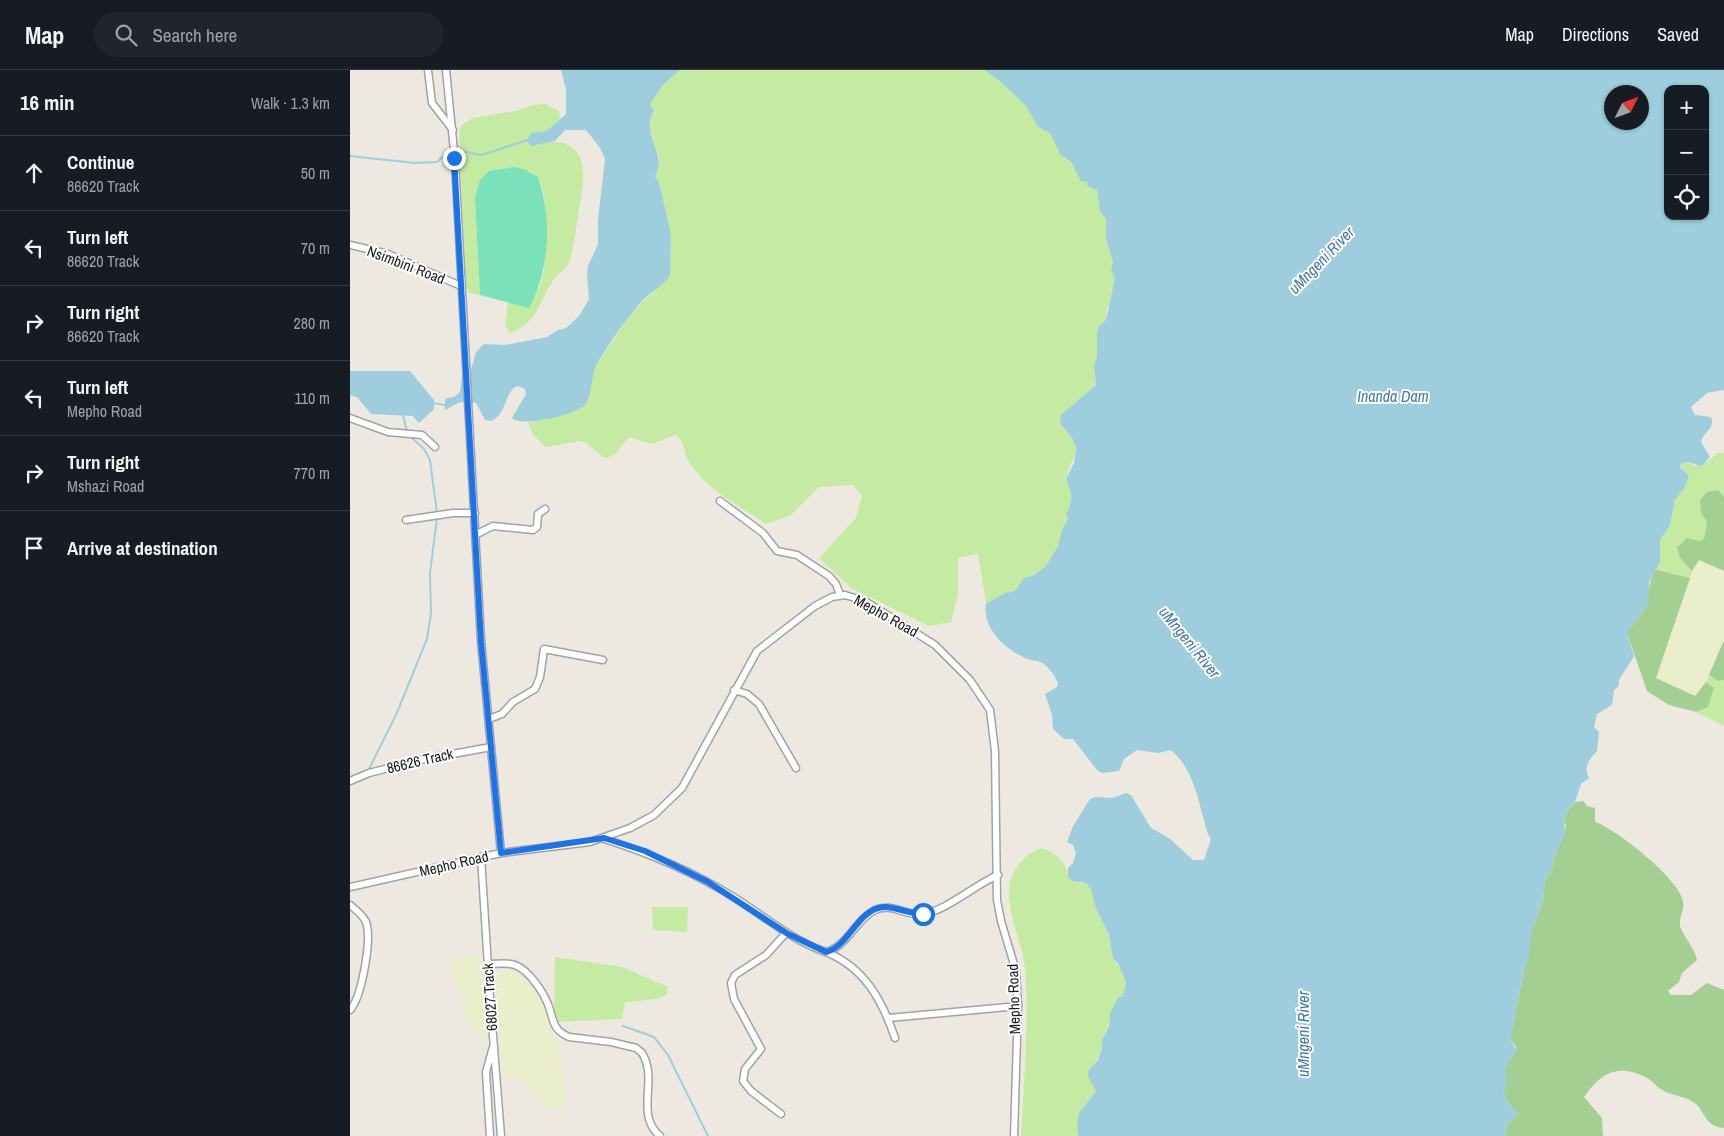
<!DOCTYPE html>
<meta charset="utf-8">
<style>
:root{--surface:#171b24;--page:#20242c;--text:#f1f3f6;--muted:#9ea1a6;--line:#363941}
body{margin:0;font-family:"Archivo Narrow",sans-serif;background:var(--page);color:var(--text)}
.controls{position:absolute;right:15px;top:15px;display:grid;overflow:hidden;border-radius:10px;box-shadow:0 1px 4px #0004}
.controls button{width:45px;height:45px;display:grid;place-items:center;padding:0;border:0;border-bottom:1px solid var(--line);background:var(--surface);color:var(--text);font:25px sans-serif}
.compass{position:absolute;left:1254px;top:15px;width:45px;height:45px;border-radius:50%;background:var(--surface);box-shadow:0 1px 4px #0004;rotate:48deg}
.stop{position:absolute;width:15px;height:15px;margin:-11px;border:4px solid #1a73e8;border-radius:50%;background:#fff}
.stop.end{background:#1a73e8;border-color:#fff;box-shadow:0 1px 5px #0008}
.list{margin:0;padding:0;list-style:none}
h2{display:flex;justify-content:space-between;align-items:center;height:65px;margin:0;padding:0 20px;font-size:21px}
h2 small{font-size:16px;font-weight:400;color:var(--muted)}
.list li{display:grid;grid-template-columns:32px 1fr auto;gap:15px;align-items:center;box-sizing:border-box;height:75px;padding:0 20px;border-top:1px solid var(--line)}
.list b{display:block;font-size:19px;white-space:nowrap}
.list p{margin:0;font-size:16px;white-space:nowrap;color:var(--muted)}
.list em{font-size:16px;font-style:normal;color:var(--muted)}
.icon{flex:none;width:28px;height:28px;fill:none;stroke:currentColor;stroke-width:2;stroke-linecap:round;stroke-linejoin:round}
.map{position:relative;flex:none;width:1374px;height:1066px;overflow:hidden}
header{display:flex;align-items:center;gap:30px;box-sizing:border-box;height:70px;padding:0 25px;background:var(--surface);border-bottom:1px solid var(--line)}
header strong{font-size:24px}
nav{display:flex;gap:28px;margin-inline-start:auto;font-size:18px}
.search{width:350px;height:45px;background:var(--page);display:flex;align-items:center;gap:12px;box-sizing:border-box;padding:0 18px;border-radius:28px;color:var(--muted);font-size:19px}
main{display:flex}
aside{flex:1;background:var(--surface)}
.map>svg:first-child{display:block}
.farmland{fill:#ebeeca}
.grass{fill:#c5eba3}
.forest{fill:#a4cf93}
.pitch{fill:#7ae1ba}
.water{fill:#9ecedd;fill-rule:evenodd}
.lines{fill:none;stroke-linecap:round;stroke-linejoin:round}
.stream{stroke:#9ecedd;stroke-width:2}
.minor-casing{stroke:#a2a2a2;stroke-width:9}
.minor{stroke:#fff;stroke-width:6}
.route{stroke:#1a73e8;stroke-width:6}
.labels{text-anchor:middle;stroke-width:4;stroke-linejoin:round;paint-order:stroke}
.street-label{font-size:15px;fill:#1b1b1b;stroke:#fff}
.water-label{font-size:16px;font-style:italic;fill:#4578ad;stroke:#fff}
</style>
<header>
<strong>Map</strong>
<div class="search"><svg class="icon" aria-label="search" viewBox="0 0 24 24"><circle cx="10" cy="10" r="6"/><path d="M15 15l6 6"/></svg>Search here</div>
<nav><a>Map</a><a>Directions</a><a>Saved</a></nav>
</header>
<main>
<aside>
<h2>16 min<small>Walk · 1.3 km</small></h2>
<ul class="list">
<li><svg class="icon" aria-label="ahead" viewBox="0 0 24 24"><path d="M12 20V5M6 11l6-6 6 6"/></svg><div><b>Continue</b><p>86620 Track</p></div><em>50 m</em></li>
<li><svg class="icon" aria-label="left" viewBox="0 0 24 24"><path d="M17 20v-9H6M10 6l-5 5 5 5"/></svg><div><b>Turn left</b><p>86620 Track</p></div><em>70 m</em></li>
<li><svg class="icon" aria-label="right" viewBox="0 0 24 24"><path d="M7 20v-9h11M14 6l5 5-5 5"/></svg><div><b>Turn right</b><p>86620 Track</p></div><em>280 m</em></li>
<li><svg class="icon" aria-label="left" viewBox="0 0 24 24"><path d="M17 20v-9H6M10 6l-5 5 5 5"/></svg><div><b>Turn left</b><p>Mepho Road</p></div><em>110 m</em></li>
<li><svg class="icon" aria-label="right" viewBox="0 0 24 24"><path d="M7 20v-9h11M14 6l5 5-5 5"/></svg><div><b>Turn right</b><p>Mshazi Road</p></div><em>770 m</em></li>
<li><svg class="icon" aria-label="arrive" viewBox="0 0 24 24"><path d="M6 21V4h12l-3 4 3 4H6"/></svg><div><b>Arrive at destination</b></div></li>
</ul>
</aside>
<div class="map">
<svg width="1374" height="1066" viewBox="0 0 1374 1066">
<rect width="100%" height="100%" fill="#ede9e0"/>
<g class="farmland">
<path d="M1349,490L1374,501V570L1356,612L1345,626L1306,609L1342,501Z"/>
<path d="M131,885L133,887L128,901L133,911L137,960L132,966L125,963L116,948L113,937L122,928L109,923L105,917L101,893V890L106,888Z"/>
<path d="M157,901L166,903L176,911L192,931L199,950L201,964L208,972L215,1028L214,1035L208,1039L195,1037L191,1025L183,1024L174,1008L155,1009L147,924L148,904Z"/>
</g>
<g class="grass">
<path d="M330,0H635L652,13L676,36L688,57L700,63L706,75L726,100L729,107L738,112L737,116L747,120L750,141L756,149V169L763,192L761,199L765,208L762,233L757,237L756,250L747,262V287L744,294L746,314C732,332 715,332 712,355C735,384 723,380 716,409L721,420L722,435L708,476L696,496L684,505L677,507L665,521L655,523L636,534L628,484L608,488V523L601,552L579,556L501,518L469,488L506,448L512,426L503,415L469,417L440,446L416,454C390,436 356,420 339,392C333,383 336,373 326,365L301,374L279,367L264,385L255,388L237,374L230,371L196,377L184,366L178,353L198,349L239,330L241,306L248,293L281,243L320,206L321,164L309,112L305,106L309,88L300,58L302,37L299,34L313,15Z"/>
<path d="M195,34L209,41L210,50L197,61H190L199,73C207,71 213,72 220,76C243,90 230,130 227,151C225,165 224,183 217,196C214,201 209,203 206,207C187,231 192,251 159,263L155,255L158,232L179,237C183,229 188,221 191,213C197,195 200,120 187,107C174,93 155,99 139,101L125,128L130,225L119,223L116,216L109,62L111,56L122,48L166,41L182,35Z"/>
<path d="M1367,383H1374V427L1368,420L1351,443L1357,452L1354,469L1350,471L1339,468L1329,474L1330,488L1342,501L1340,508L1304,499L1310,492V470L1320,455L1325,430L1339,405L1330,398L1331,394L1337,392L1345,396L1357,392Z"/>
<path d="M1359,605L1368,611L1374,610V656L1346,642L1358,636L1364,618L1356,612Z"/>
<path d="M692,778C705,783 717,792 718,807L729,813H736L741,820L746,839L759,865L763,889L770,897L776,912L773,926L761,949L752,970V979L744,996L746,1021L734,1036L727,1054L728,1066H671C674,1010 679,954 675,898C672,872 658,847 659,820C660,800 674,784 692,778Z"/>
<path d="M302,837H338L337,862L303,860Z"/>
<path d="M205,887L272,897L318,917L317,925L307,929L275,932L272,949L204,952Z"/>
</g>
<g class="forest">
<path d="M1368,420L1374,427V501L1349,490L1342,501L1330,488L1327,477L1337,468L1350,471L1354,469L1357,452L1351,443L1350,430L1357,422Z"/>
<path d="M1304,499L1340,508L1306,608L1345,626L1356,612L1364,618L1358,637L1346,642L1319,635L1297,621L1278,566V560L1298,535V520Z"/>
<path d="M1374,570V610L1368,611L1359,605Z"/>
<path d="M1233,731L1237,736L1245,738V752C1266,759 1331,810 1333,832C1335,841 1327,849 1331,859C1336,870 1344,877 1347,890L1332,903L1329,912L1318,921L1321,925H1341L1357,913L1374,920V1058C1353,1056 1356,1040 1343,1032C1335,1026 1323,1026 1314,1021C1308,1018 1304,1013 1299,1009C1270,993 1252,1001 1234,1027L1252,1048L1253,1066H1155L1157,1054L1169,1043L1162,1039L1153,1023L1156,1016V996L1166,978L1161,970V964L1181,863L1193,829L1195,810L1202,800L1203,789L1212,769L1216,757L1214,750L1217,742L1225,732Z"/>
</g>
<path class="pitch" d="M165,97L176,100L188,107C202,148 200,200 179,238L130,225L125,128L130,110L139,101Z"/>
<g class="water">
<path d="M211,0H330L313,15L300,34L304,41C290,62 318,85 305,106L309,112L321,164L320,206C313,215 303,221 294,229C278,246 259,273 247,294C240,306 243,328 234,336C222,345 173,358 162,348L176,324L175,319L168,316C153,322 158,344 141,351L135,350L126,333L110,332L95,340V331L97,328L104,327L110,322L112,304L121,300L126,282L134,274L155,275L197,267L208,260L216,258L229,246L239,229L237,204L238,196L248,174V149L255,89L250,78L236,60H215L205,71L181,76L177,70L181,63L197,61L216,44V20Z"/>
<path d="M635,0H1374V320L1357,323L1341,337L1345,345L1361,347C1366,359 1353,362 1351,372L1360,387L1352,396L1337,392L1331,394L1330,398L1339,405L1335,417L1325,430L1320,455L1310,470V492L1299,512L1298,535L1278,560V567L1284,586L1269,610V616L1264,620L1262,635L1247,644L1244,657L1249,662L1247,681C1239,690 1233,696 1239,708L1231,714L1225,732L1217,742L1214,750L1215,763L1203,789L1202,800L1195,810L1193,829L1181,863L1178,889L1173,902L1163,954L1161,970L1166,981L1156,996V1016L1153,1023L1162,1039L1169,1043L1157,1054L1155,1066H728L727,1054L729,1043L746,1021L738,1007L739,1000L748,990L752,979V970L759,956L760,943L768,928L773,926L776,912L768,893L763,889L759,865L746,839L741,820L736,813L722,811L718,807V798L723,793L726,783L723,775L717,772L723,756L740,729L745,727L762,728L776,723L781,725L801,758L819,768L843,790H854L861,769C856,763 856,755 853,747C847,723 841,697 821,680L808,683L787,680L774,689L769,701L752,703L747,700L723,669H714L703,659L702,645L695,624L707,617L708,613C705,606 697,594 690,592C685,590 680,591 675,588C654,578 632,558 636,534L655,523L665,521L674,508L684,505L696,496L708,476L712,459L718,449L716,445C723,429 723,425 716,409L724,393L726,378L722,368L710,353L711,345L746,315L744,294L747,287V262L749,256L756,250L765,209L761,199L763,192L756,169V149L750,141L747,120L737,116L738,112L731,111L721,92L710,84L700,63L688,57L676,36L652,13ZM1318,19H1355V146H1318ZM1292,22V52H1262V22Z"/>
<path d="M0,301H60L84,330V339L69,353L63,346L21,344L7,327L0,325Z"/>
</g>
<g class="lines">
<g class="stream">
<path d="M110,81L132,85L177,70"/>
<path d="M0,86L65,93L87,92L99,81"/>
<path d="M82,333L95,335"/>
<path d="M53,345L57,362"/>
<path d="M60,366L74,379L80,390L87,443"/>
<path d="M19,699L46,645L77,569L81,543L80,503L87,448"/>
<path d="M273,956L304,967L318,985L358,1066"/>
</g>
<defs>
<g id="minor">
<path d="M78,0L82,33L103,60"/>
<path d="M96,0L105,91L131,571L151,783"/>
<path d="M0,175L38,184L111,216"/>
<path d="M0,348L38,362L72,365L85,377"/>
<path d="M370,431L413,463L427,481L447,485L479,506L486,514L490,525"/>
<path d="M56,450L103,443H125"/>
<path d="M127,464L143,456L183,460L187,457L188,444L195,439"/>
<path d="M384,620L397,624L409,634L446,698"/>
<path d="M139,649L152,644L163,632L185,619L190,607L194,579L253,590"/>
<path d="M0,711L19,703L75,689L141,677"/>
<path d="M254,769C299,783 341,801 382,826C413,845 441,870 476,882C498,876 505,850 525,840C541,832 557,847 573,844C596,841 626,814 648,805"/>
<path d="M131,787L140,928L151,1066"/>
<path d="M0,817L151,783L240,772L280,758L304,745L332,718L407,581L465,536L482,527L495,525L515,531L585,575L620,610L640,640L645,681L647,830L651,851L666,901L668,936L664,1066"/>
<path d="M0,835C6,840 13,845 16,852C22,869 12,927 0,940"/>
<path d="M476,882C515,898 532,930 545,968"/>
<path d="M138,894C147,894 157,892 165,895C180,901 194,923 199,937C204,952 203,960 219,967L261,972L286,978L292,983C309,1010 284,1044 310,1066"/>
<path d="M539,948L668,936"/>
<path d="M431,1044L401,1021L393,1011L395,999L411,979L384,929L381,913L385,905L416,885L436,863"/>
<path d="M140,1066L136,1002L143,977"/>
</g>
</defs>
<use href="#minor" class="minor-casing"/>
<use href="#minor" class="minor"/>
</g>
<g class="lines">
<path class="route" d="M104,88L131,572L151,783L254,768L295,781L358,812L438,864L476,882C500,876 507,839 534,837C547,837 560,844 573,844"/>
</g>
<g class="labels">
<g class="street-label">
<text transform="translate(56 195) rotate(21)" y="5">Nsimbini Road</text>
<text transform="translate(536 546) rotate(29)" y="5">Mepho Road</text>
<text transform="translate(70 691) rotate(-13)" y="5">86626 Track</text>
<text transform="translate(104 794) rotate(-13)" y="5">Mepho Road</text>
<text transform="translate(140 927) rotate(-94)" y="5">68027 Track</text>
<text transform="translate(664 929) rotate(-92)" y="5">Mepho Road</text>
</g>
<g class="water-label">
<text transform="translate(971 190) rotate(-46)" y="6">uMngeni River</text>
<text x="1043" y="332">Inanda Dam</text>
<text transform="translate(840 572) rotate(51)" y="6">uMngeni River</text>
<text transform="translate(953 964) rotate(-90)" y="6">uMngeni River</text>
</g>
</g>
</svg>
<div class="controls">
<button>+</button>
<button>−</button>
<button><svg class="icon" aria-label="locate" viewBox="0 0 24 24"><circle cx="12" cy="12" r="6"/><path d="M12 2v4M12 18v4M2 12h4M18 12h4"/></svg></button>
</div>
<svg class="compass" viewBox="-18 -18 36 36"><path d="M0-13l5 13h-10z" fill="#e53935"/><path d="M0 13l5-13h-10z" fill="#9ea1a6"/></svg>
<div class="stop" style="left:573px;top:844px"></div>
<div class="stop end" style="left:104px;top:88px"></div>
</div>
</main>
